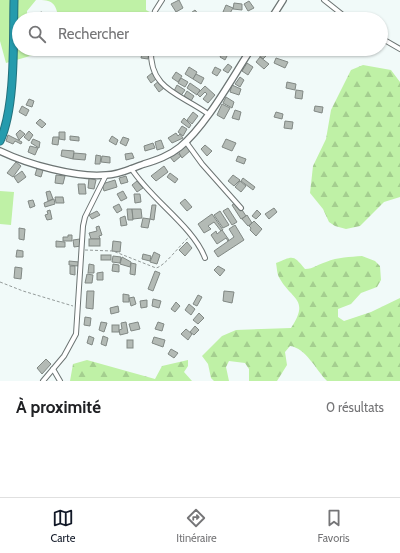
<!DOCTYPE html>
<html lang="fr">
<meta charset="utf-8">
<style>
:root{--surface:#fff;--page:#f6f6f6;--text:#202124;--muted:#757577;--line:#e0e0e0;--accent:#111827}
body{margin:0;font-family:Cabin,sans-serif;background:var(--page);color:var(--text)}
.list{margin:0;padding:0;list-style:none}
h2{display:flex;justify-content:space-between;align-items:center;height:52px;margin:0;padding:0 16px;font-size:17px}
h2 small{font-size:13px;font-weight:400;color:var(--muted)}
.icon{flex:none;width:22px;height:22px;fill:none;stroke:currentColor;stroke-width:2;stroke-linecap:round;stroke-linejoin:round}
.map{position:relative;flex:none;width:400px;height:381px;overflow:hidden}
.search{position:absolute;background:var(--surface);box-shadow:0 1px 3px #0004;left:12px;right:12px;top:12px;height:44px;display:flex;align-items:center;gap:10px;box-sizing:border-box;padding:0 14px;border-radius:22px;color:var(--muted);font-size:15px}
.sheet{height:116px;background:var(--surface)}
nav{display:flex;justify-content:space-around;align-items:center;box-sizing:border-box;height:56px;border-top:1px solid var(--line);background:var(--surface);font-size:11px;color:var(--muted)}
nav a{display:grid;justify-items:center;gap:2px}
nav .on{color:var(--accent)}
.map>svg:first-child{display:block}
.green{fill:#bff1a6}
.forest{fill:url(#forest-firs)}
.building{fill:#b3bab5;stroke:#818884}
.lines{fill:none;stroke-linecap:round;stroke-linejoin:round}
.street-casing{stroke:#6c7473;stroke-width:6}
.secondary-casing{stroke:#6c7473;stroke-width:8}
.highway-casing{stroke:#23717c;stroke-width:9}
.path{stroke:#949b9a;stroke-width:1;stroke-dasharray:3 2;stroke-linecap:butt}
.street{stroke:#fff;stroke-width:4}
.secondary{stroke:#fff;stroke-width:5.5}
.highway{stroke:#259bad;stroke-width:7}
</style>
<div class="map">
<svg width="400" height="381" viewBox="0 0 400 381">
<defs>
<pattern id="forest-firs" width="22" height="20" patternUnits="userSpaceOnUse"><rect width="22" height="20" fill="#bff1a6"/><path d="M5 1l3.5 6h-7zM16 11l3.5 6h-7z" fill="#a4ce8f"/></pattern>
</defs>
<rect width="100%" height="100%" fill="#f1faf9"/>
<g class="green">
<path d="M0,0H146V10L159,17L152,19H59C55,2 53,0 36,0L27,11V19H19V49H54L6,63L0,41Z"/>
<path d="M0,191L14,192L11,225L0,224Z"/>
</g>
<g class="forest">
<path d="M363,65L391,70L400,82V197L384,202L360,226L346,229L335,226L329,222L323,209L310,193L313,166L326,139L331,110L351,70Z"/>
<path d="M362,256L375,261L380,266L381,280L377,287L361,293L351,304L338,309V317L344,321L371,312L400,298V381H327C316,370 306,348 290,346L285,352L287,365L277,381H249V369L245,363L229,361L226,367L229,381H214L211,378L208,364L202,356L222,336L236,330L291,328C310,299 292,300 280,279C277,275 277,268 276,263C293,256 293,254 305,269C314,269 318,264 326,262C338,257 350,257 362,256Z"/>
<path d="M87,360L155,379L162,366L188,360V366L184,372L192,381H70L73,364Z"/>
</g>
<g class="building">
<path d="M179,0L183,8L176,12L171,4Z"/>
<path d="M249,1L254,8L248,11L244,4Z"/>
<path d="M234,3L242,4V10L233,9Z"/>
<path d="M226,5L233,8L229,15L223,12Z"/>
<path d="M195,10L200,16L196,19H192L188,15Z"/>
<path d="M42,12L43,18L35,19L34,14Z"/>
<path d="M257,49H263L268,54L263,59L255,52Z"/>
<path d="M143,50L149,51L148,59L141,58Z"/>
<path d="M223,51L228,54L225,60L220,57Z"/>
<path d="M260,57L269,64L264,69L256,62Z"/>
<path d="M276,58L288,62L285,68L274,63Z"/>
<path d="M247,63L253,67L248,75L242,71Z"/>
<path d="M228,64L232,67L228,73L223,70Z"/>
<path d="M189,67L197,72L193,79L185,74Z"/>
<path d="M215,67L221,70L217,76L212,73Z"/>
<path d="M176,72L182,76L178,82L172,78Z"/>
<path d="M152,73L156,79L151,83L147,77Z"/>
<path d="M196,74L204,78L201,84L193,79Z"/>
<path d="M240,77L244,80L240,87L235,84Z"/>
<path d="M181,78L188,82L185,87L178,83Z"/>
<path d="M159,81L164,88L159,92L154,85Z"/>
<path d="M287,82L296,84L295,90L286,88Z"/>
<path d="M190,83L200,90L197,95L187,88Z"/>
<path d="M177,85L185,90L180,97L174,91Z"/>
<path d="M232,85L241,89L239,95L230,92Z"/>
<path d="M205,86L215,95L208,103L203,99L207,94L205,92L200,97L197,94Z"/>
<path d="M296,90L303,91L302,99L295,98Z"/>
<path d="M187,91L194,96L191,101L184,96Z"/>
<path d="M226,97L234,102L232,108L223,103Z"/>
<path d="M29,99L34,101L32,107L26,105Z"/>
<path d="M222,104L230,108L224,119L217,115Z"/>
<path d="M22,106L29,110L26,116L19,112Z"/>
<path d="M315,106L323,107L322,113L314,111Z"/>
<path d="M235,110L241,112L239,120L232,118Z"/>
<path d="M193,112L198,116L192,124L187,120Z"/>
<path d="M276,112L283,114L282,119L274,117Z"/>
<path d="M184,118L191,125L189,128L181,122Z"/>
<path d="M40,119L46,124L42,128L36,123Z"/>
<path d="M285,121L293,122L292,129L284,128Z"/>
<path d="M182,126L187,129L183,136L178,132Z"/>
<path d="M20,130L25,134L19,140L16,134Z"/>
<path d="M29,131L33,135L29,141L24,137Z"/>
<path d="M59,132H65V140L59,139Z"/>
<path d="M176,133L178,136L180,134L183,138L172,143L168,138Z"/>
<path d="M8,135L22,142L21,144L15,141L13,144L6,141Z"/>
<path d="M70,136L79,137V141L70,140Z"/>
<path d="M112,136L118,140L116,145L109,141Z"/>
<path d="M53,137H59L58,145L52,144Z"/>
<path d="M123,137L129,139L126,146L120,143Z"/>
<path d="M33,139L40,142L39,148L31,143Z"/>
<path d="M226,139L236,143L232,151L222,147Z"/>
<path d="M161,140L164,148L157,150L155,142Z"/>
<path d="M153,143L155,148L145,151L144,146Z"/>
<path d="M187,144L191,150L182,158L178,151Z"/>
<path d="M205,145L212,151L207,156L201,149Z"/>
<path d="M30,146L38,148L35,155L28,152Z"/>
<path d="M62,150L74,151L73,159L61,156Z"/>
<path d="M176,152L181,156L174,162L170,157Z"/>
<path d="M74,153L86,154L85,160L73,159Z"/>
<path d="M132,153L134,158L126,160L125,154Z"/>
<path d="M96,155L101,156L100,164H95Z"/>
<path d="M102,156L110,157V163L101,162Z"/>
<path d="M238,156L246,159L244,164L236,161Z"/>
<path d="M16,162L21,166L13,177L7,173Z"/>
<path d="M38,165L44,167L41,177L35,175Z"/>
<path d="M164,166L168,172L156,181L151,176Z"/>
<path d="M22,171L26,177L18,183L14,177Z"/>
<path d="M170,173L178,179L175,183L167,177Z"/>
<path d="M56,175L65,176L63,184L55,183Z"/>
<path d="M233,175L240,180L234,186L228,181Z"/>
<path d="M126,176L128,182L121,184L119,178Z"/>
<path d="M89,178L96,180L94,189L88,188Z"/>
<path d="M243,178L255,187L253,190L241,181Z"/>
<path d="M115,180L117,187L104,191L102,184Z"/>
<path d="M137,181L143,188L137,192L132,185Z"/>
<path d="M240,181L246,186L241,192L235,187Z"/>
<path d="M78,184H85L86,194H79Z"/>
<path d="M50,191L53,199L48,201L46,192Z"/>
<path d="M123,191L127,198L121,201L117,194Z"/>
<path d="M134,194H140L141,202L135,203Z"/>
<path d="M55,197H63L64,203H56Z"/>
<path d="M54,199L55,204L45,207L44,203Z"/>
<path d="M185,199L192,207L187,211L180,203Z"/>
<path d="M33,200L35,206L30,208L28,201Z"/>
<path d="M237,202L246,216L241,219L232,205Z"/>
<path d="M119,204L122,210L117,213L113,207Z"/>
<path d="M152,205H156L154,220L150,219Z"/>
<path d="M228,208L237,222L232,225L223,211Z"/>
<path d="M274,208L277,212L269,219L265,214Z"/>
<path d="M127,209H132L133,220H128Z"/>
<path d="M132,209H141L142,218L133,219Z"/>
<path d="M50,210L52,219L47,220L45,215L48,214L47,211Z"/>
<path d="M257,210L261,214L256,219L252,216Z"/>
<path d="M97,211L100,215L92,219L89,215Z"/>
<path d="M220,211L229,225L223,228L214,215Z"/>
<path d="M212,214L223,230L221,231L214,222L208,226L211,229L204,233L198,224Z"/>
<path d="M247,215L252,223L248,226L242,219Z"/>
<path d="M125,216L127,225L121,226L120,218Z"/>
<path d="M143,218L150,219L148,228L141,227Z"/>
<path d="M254,221L262,229L256,236L250,230L251,228L249,226Z"/>
<path d="M235,225L244,240L218,257L214,251L234,237L229,229Z"/>
<path d="M99,226L102,235L99,236L100,239H91L89,233L97,231L96,227Z"/>
<path d="M19,228L25,229L24,240L19,239Z"/>
<path d="M222,230L229,240L228,241L226,238L217,244L211,235L216,231L217,234Z"/>
<path d="M68,235H72V241H63V237H68Z"/>
<path d="M80,239L81,246L74,247L73,240Z"/>
<rect x="89" y="239" width="11" height="7"/>
<path d="M56,241L65,242V247H56Z"/>
<path d="M113,241L121,242L120,252L112,251Z"/>
<path d="M187,242L192,248L185,256L179,250Z"/>
<path d="M17,250L23,251V257H16Z"/>
<path d="M154,252L160,255L157,264L150,262Z"/>
<path d="M143,254L151,256L150,261L142,259Z"/>
<rect x="101" y="255" width="10" height="5"/>
<path d="M113,256L121,257L120,263L112,262Z"/>
<path d="M122,257L131,262L130,267L120,264Z"/>
<path d="M69,261L79,262L78,266L69,265Z"/>
<path d="M131,263L136,264L135,275L130,274Z"/>
<path d="M89,264L94,265V273H88Z"/>
<path d="M113,264L119,265V272L112,271Z"/>
<path d="M70,266H75V275L70,274Z"/>
<path d="M218,266L225,270L220,276L214,270Z"/>
<path d="M15,267L22,268L21,279L14,278Z"/>
<path d="M155,271L160,273L153,291L148,289Z"/>
<path d="M103,272V280H97V273Z"/>
<path d="M87,274L93,275L92,283H85Z"/>
<path d="M87,291H94L93,309L86,308Z"/>
<path d="M224,291L234,292L232,303L223,301Z"/>
<path d="M123,294L129,295V302H123Z"/>
<path d="M198,295L202,297L197,306L193,304Z"/>
<path d="M134,297L136,304L131,306L129,298Z"/>
<path d="M153,299L161,301L159,308L152,306Z"/>
<path d="M147,300V307L141,308L140,301Z"/>
<path d="M176,302L180,306L175,312L171,309Z"/>
<path d="M189,304L195,309L191,315L185,310Z"/>
<path d="M118,306L119,312L111,314L110,308Z"/>
<path d="M199,313L204,318L198,324L193,320Z"/>
<path d="M85,317L91,318L90,326L84,325Z"/>
<path d="M101,322L107,323L104,332L99,330Z"/>
<path d="M126,322L128,333L120,335L119,330L122,329L121,323Z"/>
<path d="M138,322L140,329L131,331L129,324Z"/>
<path d="M158,322L164,324L162,331L155,329Z"/>
<rect x="112" y="325" width="7" height="7"/>
<path d="M195,326L199,330L194,335L190,332Z"/>
<path d="M186,329L192,334L188,340L181,334Z"/>
<path d="M89,336L94,338L92,345L87,343Z"/>
<path d="M103,336L108,338L106,346L101,344Z"/>
<path d="M154,337L165,340L163,347L152,343Z"/>
<rect x="127" y="340" width="6" height="8"/>
<path d="M171,349L178,353L174,358L168,354Z"/>
<path d="M46,359L51,364L42,374L37,368Z"/>
</g>
<g class="lines">
<defs>
<g id="street">
<path d="M324,0L348,19"/>
<path d="M153,19L155,11L162,0"/>
<path d="M381,38L400,49"/>
<path d="M151,49C149,90 181,94 208,114"/>
<path d="M186,142L202,164L241,208"/>
<path d="M131,168C150,199 193,226 205,258"/>
<path d="M53,369L60,381"/>
<path d="M43,381L64,356L76,334L83,226L85,217L106,175"/>
</g>
<g id="secondary">
<path d="M271,19L283,0"/>
<path d="M0,151C27,164 76,178 106,175C119,175 132,168 144,164C157,160 169,156 180,147C206,126 232,78 251,49"/>
</g>
<path id="highway" d="M0,141C16,106 13,39 14,0"/>
</defs>
<use href="#street" class="street-casing"/>
<use href="#secondary" class="secondary-casing"/>
<use href="#highway" class="highway-casing"/>
<g class="path">
<path d="M85,250L113,251L156,268C165,266 179,246 188,238"/>
<path d="M0,282L23,291L73,306"/>
</g>
<use href="#street" class="street"/>
<use href="#secondary" class="secondary"/>
<use href="#highway" class="highway"/>
</g>
</svg>
<div class="search"><svg class="icon" aria-label="search" viewBox="0 0 24 24"><circle cx="10" cy="10" r="6"/><path d="M15 15l6 6"/></svg>Rechercher</div>
</div>
<section class="sheet">
<h2>À proximité<small>0 résultats</small></h2>
<ul class="list">
</ul>
</section>
<nav>
<a class="on"><svg class="icon" aria-label="map" viewBox="0 0 24 24"><path d="M3 6l6-2 6 2 6-2v14l-6 2-6-2-6 2zM9 4v14M15 6v14"/></svg>Carte</a>
<a><svg class="icon" aria-label="directions" viewBox="0 0 24 24"><path d="M12 3l9 9-9 9-9-9zM9 14v-3h6M13 9l2 2-2 2"/></svg>Itinéraire</a>
<a><svg class="icon" aria-label="saved" viewBox="0 0 24 24"><path d="M7 4h10v16l-5-4-5 4z"/></svg>Favoris</a>
</nav>
